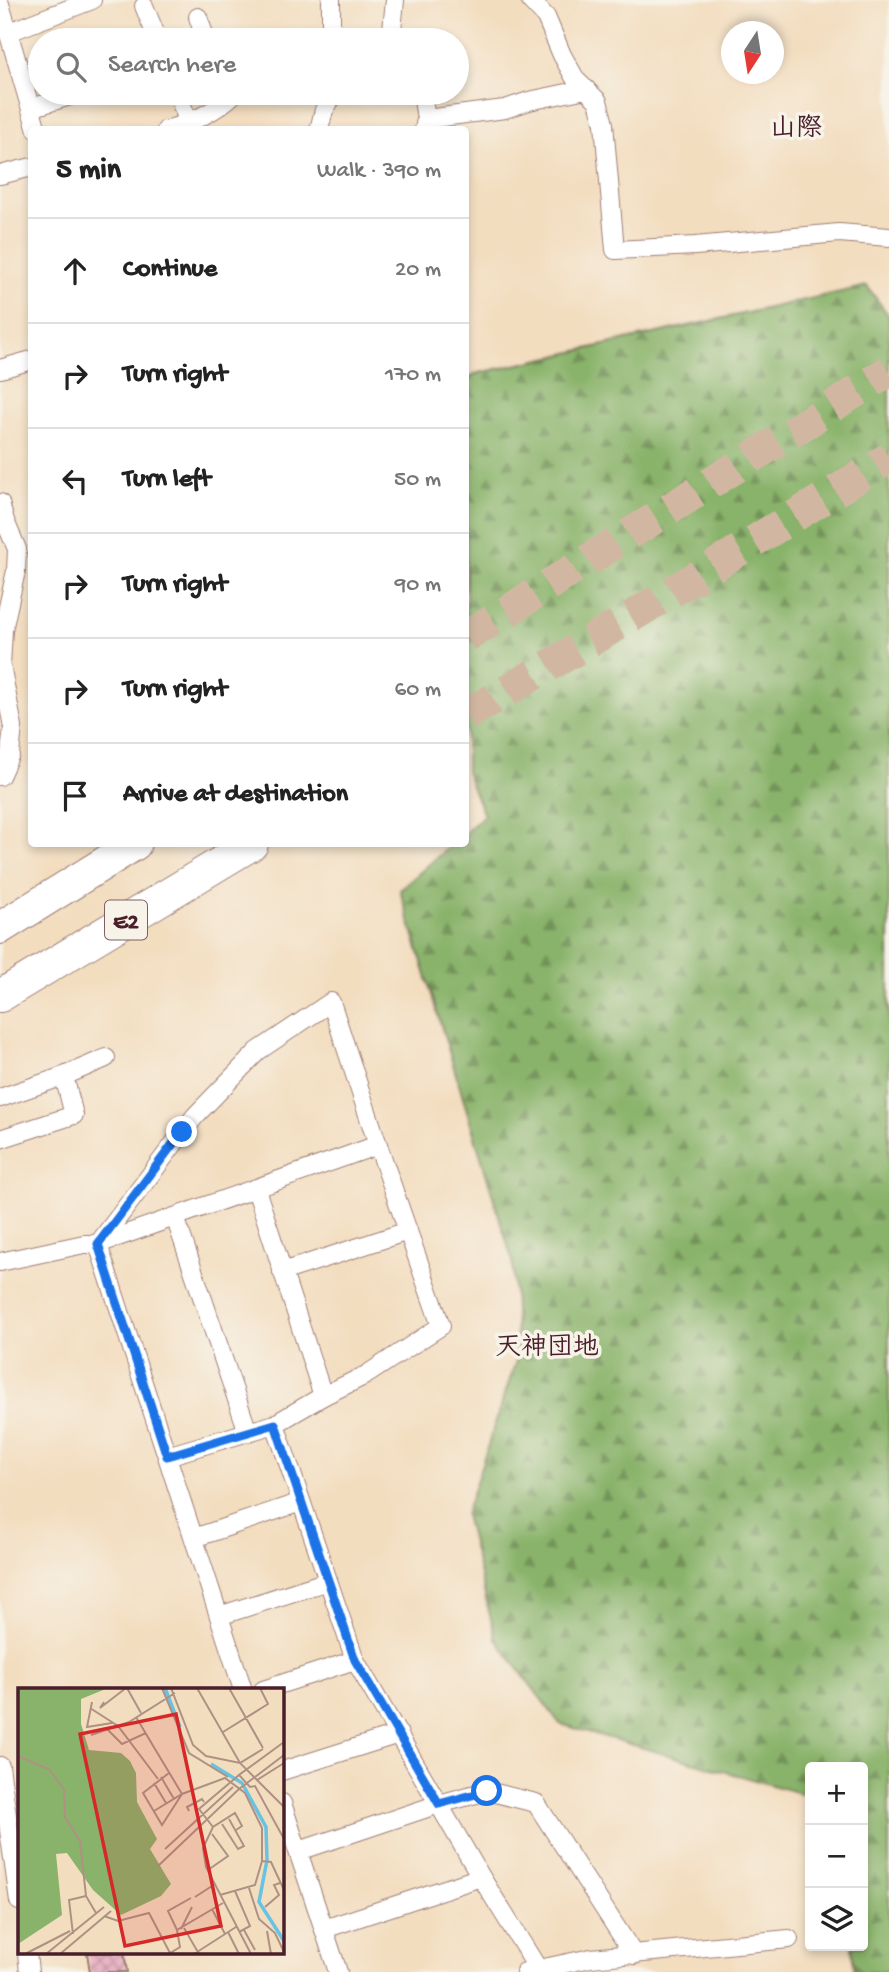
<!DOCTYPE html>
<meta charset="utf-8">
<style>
:root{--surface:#fff;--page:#f6f6f6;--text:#222;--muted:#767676;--line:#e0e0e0}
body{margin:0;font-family:"Gochi Hand","Klee One",sans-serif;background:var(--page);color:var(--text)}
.controls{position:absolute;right:21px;bottom:21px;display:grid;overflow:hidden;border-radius:7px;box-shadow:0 4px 10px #0003}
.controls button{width:63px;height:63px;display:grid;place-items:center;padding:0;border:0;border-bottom:2px solid var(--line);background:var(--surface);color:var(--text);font:35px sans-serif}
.compass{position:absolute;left:721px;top:21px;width:63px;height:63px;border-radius:50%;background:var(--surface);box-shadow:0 4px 10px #0003;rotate:192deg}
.stop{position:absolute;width:21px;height:21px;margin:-16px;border:5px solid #1a73e8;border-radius:50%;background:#fff}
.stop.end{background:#1a73e8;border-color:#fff;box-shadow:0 2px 7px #0008}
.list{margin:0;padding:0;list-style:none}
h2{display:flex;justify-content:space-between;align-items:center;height:91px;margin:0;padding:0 28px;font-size:30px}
h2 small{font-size:23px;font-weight:400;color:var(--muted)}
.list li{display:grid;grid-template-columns:46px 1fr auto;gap:21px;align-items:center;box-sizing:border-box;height:105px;padding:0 28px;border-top:2px solid var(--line)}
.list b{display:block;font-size:26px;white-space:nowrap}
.list em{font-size:23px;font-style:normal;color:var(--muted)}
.icon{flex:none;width:38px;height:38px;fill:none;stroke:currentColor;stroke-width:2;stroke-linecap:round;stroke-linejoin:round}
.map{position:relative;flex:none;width:889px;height:1972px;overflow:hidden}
.search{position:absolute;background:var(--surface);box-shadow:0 4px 10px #0003;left:28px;top:28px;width:441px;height:77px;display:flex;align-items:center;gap:18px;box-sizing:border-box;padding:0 24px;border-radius:38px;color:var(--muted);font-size:26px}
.panel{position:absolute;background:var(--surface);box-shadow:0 4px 10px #0003;left:28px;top:126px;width:441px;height:721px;border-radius:7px}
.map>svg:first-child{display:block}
.forest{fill:url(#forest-firs);stroke:#6a694b;stroke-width:2}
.building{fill:url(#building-cross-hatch)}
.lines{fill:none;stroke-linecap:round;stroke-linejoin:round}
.highway-tunnel{stroke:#d1b7a1;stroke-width:32;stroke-dasharray:32 16;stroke-linecap:butt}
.street-casing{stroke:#9e7e75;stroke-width:20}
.highway-casing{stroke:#9e7e75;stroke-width:34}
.street{stroke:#fff;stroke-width:18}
.highway{stroke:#fff;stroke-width:32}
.route{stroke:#1a73e8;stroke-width:9}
.labels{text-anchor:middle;stroke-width:7;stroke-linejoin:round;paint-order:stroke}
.shield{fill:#f7f3e8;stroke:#7e5f64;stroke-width:2}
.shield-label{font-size:23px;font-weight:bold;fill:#4a1f2b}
.neighbourhood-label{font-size:26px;font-weight:bold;fill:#4a1f2b;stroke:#f7f3e8}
.inset-river{fill:none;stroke:#66c3e4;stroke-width:3.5}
.inset-road{fill:none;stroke:#af9184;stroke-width:2}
.view{fill:#d62828;fill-opacity:0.15;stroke:#d62828;stroke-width:3.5}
.inset-edge{fill:none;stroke:#4a1f2b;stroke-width:3.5}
</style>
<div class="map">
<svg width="889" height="1972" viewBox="0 0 889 1972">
<defs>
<pattern id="forest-firs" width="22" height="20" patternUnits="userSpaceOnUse" patternTransform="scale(1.75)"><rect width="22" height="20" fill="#89b36b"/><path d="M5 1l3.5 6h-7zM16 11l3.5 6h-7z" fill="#729158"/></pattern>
<pattern id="building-cross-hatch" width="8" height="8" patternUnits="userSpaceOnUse" patternTransform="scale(1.75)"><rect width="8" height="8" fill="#e7acc0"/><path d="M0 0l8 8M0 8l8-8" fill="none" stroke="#bd8b9c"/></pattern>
</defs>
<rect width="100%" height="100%" fill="#f7f3e8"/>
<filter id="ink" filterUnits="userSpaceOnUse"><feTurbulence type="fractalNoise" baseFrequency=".0143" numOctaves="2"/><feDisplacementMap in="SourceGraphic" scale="14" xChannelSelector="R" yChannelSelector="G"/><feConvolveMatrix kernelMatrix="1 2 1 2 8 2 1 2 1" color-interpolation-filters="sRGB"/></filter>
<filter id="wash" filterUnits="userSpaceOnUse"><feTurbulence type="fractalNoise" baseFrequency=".00686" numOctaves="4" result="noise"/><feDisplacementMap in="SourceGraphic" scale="28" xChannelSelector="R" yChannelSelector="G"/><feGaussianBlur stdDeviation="1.57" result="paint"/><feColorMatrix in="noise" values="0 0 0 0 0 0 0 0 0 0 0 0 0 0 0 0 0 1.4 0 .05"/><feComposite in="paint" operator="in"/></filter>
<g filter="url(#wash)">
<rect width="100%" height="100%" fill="#f3ddbf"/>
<path class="forest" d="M867,286L889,316V1972H854L852,1946H863V1767H810V1796L560,1724L496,1639L465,1515L517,1358L513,1262L400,890L452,844H466V832L484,815L466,772V382L475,374Z"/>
<g id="blocks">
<path class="building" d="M87,1953H124L127,1972H90Z"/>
</g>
</g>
<g filter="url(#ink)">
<use href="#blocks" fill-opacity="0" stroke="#9e7e75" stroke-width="2"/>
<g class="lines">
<g class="highway-tunnel">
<path d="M466,637L889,371"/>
<path d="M466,715L634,615L889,458"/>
</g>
<defs>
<g id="street">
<path d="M530,0L546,17L562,55L576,80L598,101L604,124L615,250L695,246L839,233L889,237"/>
<path d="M0,4L37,130"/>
<path d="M144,6L158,40"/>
<path d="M198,17L206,40"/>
<path d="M9,32L92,0"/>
<path d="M331,40V0"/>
<path d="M391,40L395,0"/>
<path d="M177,93L189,123"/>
<path d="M422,93L426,119L424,130"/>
<path d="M31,108L80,93"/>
<path d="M426,119L505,109L529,101L586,89"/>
<path d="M166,130C193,122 215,112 235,93"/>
<path d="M319,130L324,110L335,93"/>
<path d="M0,175L32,167"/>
<path d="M0,369L32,360"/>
<path d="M0,503L5,521L17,549L16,571L3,630L1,665L13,727L10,754L0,776"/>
<path d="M0,1098L64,1076L106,1058"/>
<path d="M0,1139L74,1115L64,1076"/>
<path d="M256,1189L323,1396"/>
<path d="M175,1217L248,1432"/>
<path d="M0,1262L84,1244H98L378,1145"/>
<path d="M282,1272L408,1231"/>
<path d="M275,1424L355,1660L481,1877L540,1972"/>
<path d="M167,1456L275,1424L323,1396L366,1375L441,1326L378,1145L331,1002L258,1051L195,1116L98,1244L243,1690"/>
<path d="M194,1538L301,1502"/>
<path d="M219,1616L328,1581"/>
<path d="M263,1690L355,1660"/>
<path d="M0,1766L19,1901"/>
<path d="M282,1771L399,1734"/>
<path d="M282,1803L338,1972"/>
<path d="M299,1851L439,1804L487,1791L536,1803L634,1955"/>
<path d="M324,1929L481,1877"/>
<path d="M27,1953L29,1972"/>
<path d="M525,1972L591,1958L789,1939"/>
</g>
<g id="highway">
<path d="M0,928L135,844"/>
<path d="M0,996L252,844"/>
</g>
</defs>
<use href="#street" class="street-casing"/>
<use href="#highway" class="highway-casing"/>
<use href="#street" class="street"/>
<use href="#highway" class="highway"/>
</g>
</g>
<g class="lines" filter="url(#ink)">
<path class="route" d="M182,1132L98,1244L167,1456L275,1424L355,1660L439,1804L487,1791"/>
</g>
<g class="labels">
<rect class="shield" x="105" y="900.5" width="42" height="39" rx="5"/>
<g class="shield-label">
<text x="126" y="928">E2</text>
</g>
<g class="neighbourhood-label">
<text x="796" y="135">山際</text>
<text x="547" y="1354">天神団地</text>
</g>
</g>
<g transform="translate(18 1688)">
<rect width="266" height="266" fill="#f3ddbf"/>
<path d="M0,0H90L63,11V36L71,62L103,65L112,73L118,85L119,114L139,151L132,161L153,196L143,208L103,227L75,202L49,165L38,166L44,227L0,256Z" fill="#89b36b"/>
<path class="inset-river" d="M147,0L162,39M193,76L224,95L248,139L249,172L241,214L266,253"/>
<path class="inset-road" d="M109,0L123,25M144,0L171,65L210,89M153,0L175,57L188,68L222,75L245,61M179,0L222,75L266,119M211,0L245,60M74,14L69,39L94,35M86,14L82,20L108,0M72,20L100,38L140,91M118,29L137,61L164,106L144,137L125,105L151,85M90,42L104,56L128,45M205,44L250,16L242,0M73,47L111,34L157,5M266,54L221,87L232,99L237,98L266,151M0,68L32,82L46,102L47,129L62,153L68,208L78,225M143,89L156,111M239,92L266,75M136,95L148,115M136,123L164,106L207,90L227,105L244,140V173L237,197L202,207M171,123L169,119L184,111L186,114M204,136L220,161L226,158L211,131M195,139L181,121L221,87M218,142L224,138L217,125L195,139L185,160L188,179L233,266M147,161L215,99M244,173L253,174L266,202M140,178L221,101L266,67M190,182L210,168L194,146M231,200L241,231L257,245L266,264M217,203L232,238L221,244M177,209L197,196M247,219L261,207L256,197L262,195M194,221L207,246M86,228L100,233L131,225L152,265L162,259L159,242L205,215M166,240L181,266M163,241L174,219M159,242L150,223L173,210M226,242L237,262M249,243L253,266M210,244L221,266M55,246L51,212L68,208M7,266L52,243M28,266L86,219M42,266L93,223M176,266L218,239"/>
<path class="view" d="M158,26L203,238L107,258L62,46Z"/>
<rect width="266" height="266" class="inset-edge"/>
</g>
</svg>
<div class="controls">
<button>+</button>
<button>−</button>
<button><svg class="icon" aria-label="layers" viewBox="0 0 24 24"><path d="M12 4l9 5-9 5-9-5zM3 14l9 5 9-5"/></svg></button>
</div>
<svg class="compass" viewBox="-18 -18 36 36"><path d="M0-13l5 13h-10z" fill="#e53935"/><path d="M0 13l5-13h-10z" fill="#767676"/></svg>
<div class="stop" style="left:487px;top:1791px"></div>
<div class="stop end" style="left:182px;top:1132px"></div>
<div class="search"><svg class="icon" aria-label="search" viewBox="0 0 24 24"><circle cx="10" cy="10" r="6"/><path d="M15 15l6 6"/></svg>Search here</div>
<section class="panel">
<h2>5 min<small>Walk · 390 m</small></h2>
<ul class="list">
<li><svg class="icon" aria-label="ahead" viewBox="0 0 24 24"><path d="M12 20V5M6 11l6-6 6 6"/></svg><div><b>Continue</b></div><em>20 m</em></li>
<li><svg class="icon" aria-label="right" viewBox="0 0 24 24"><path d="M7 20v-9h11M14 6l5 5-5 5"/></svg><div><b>Turn right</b></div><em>170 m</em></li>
<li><svg class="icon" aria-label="left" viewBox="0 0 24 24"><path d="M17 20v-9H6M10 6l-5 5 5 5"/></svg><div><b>Turn left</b></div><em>50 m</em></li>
<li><svg class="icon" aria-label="right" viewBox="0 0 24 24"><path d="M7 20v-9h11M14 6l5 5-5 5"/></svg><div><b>Turn right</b></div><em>90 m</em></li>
<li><svg class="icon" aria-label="right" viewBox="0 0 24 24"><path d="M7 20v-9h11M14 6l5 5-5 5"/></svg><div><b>Turn right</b></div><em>60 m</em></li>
<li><svg class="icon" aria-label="arrive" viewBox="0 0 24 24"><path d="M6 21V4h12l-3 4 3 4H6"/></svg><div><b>Arrive at destination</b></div></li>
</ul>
</section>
</div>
